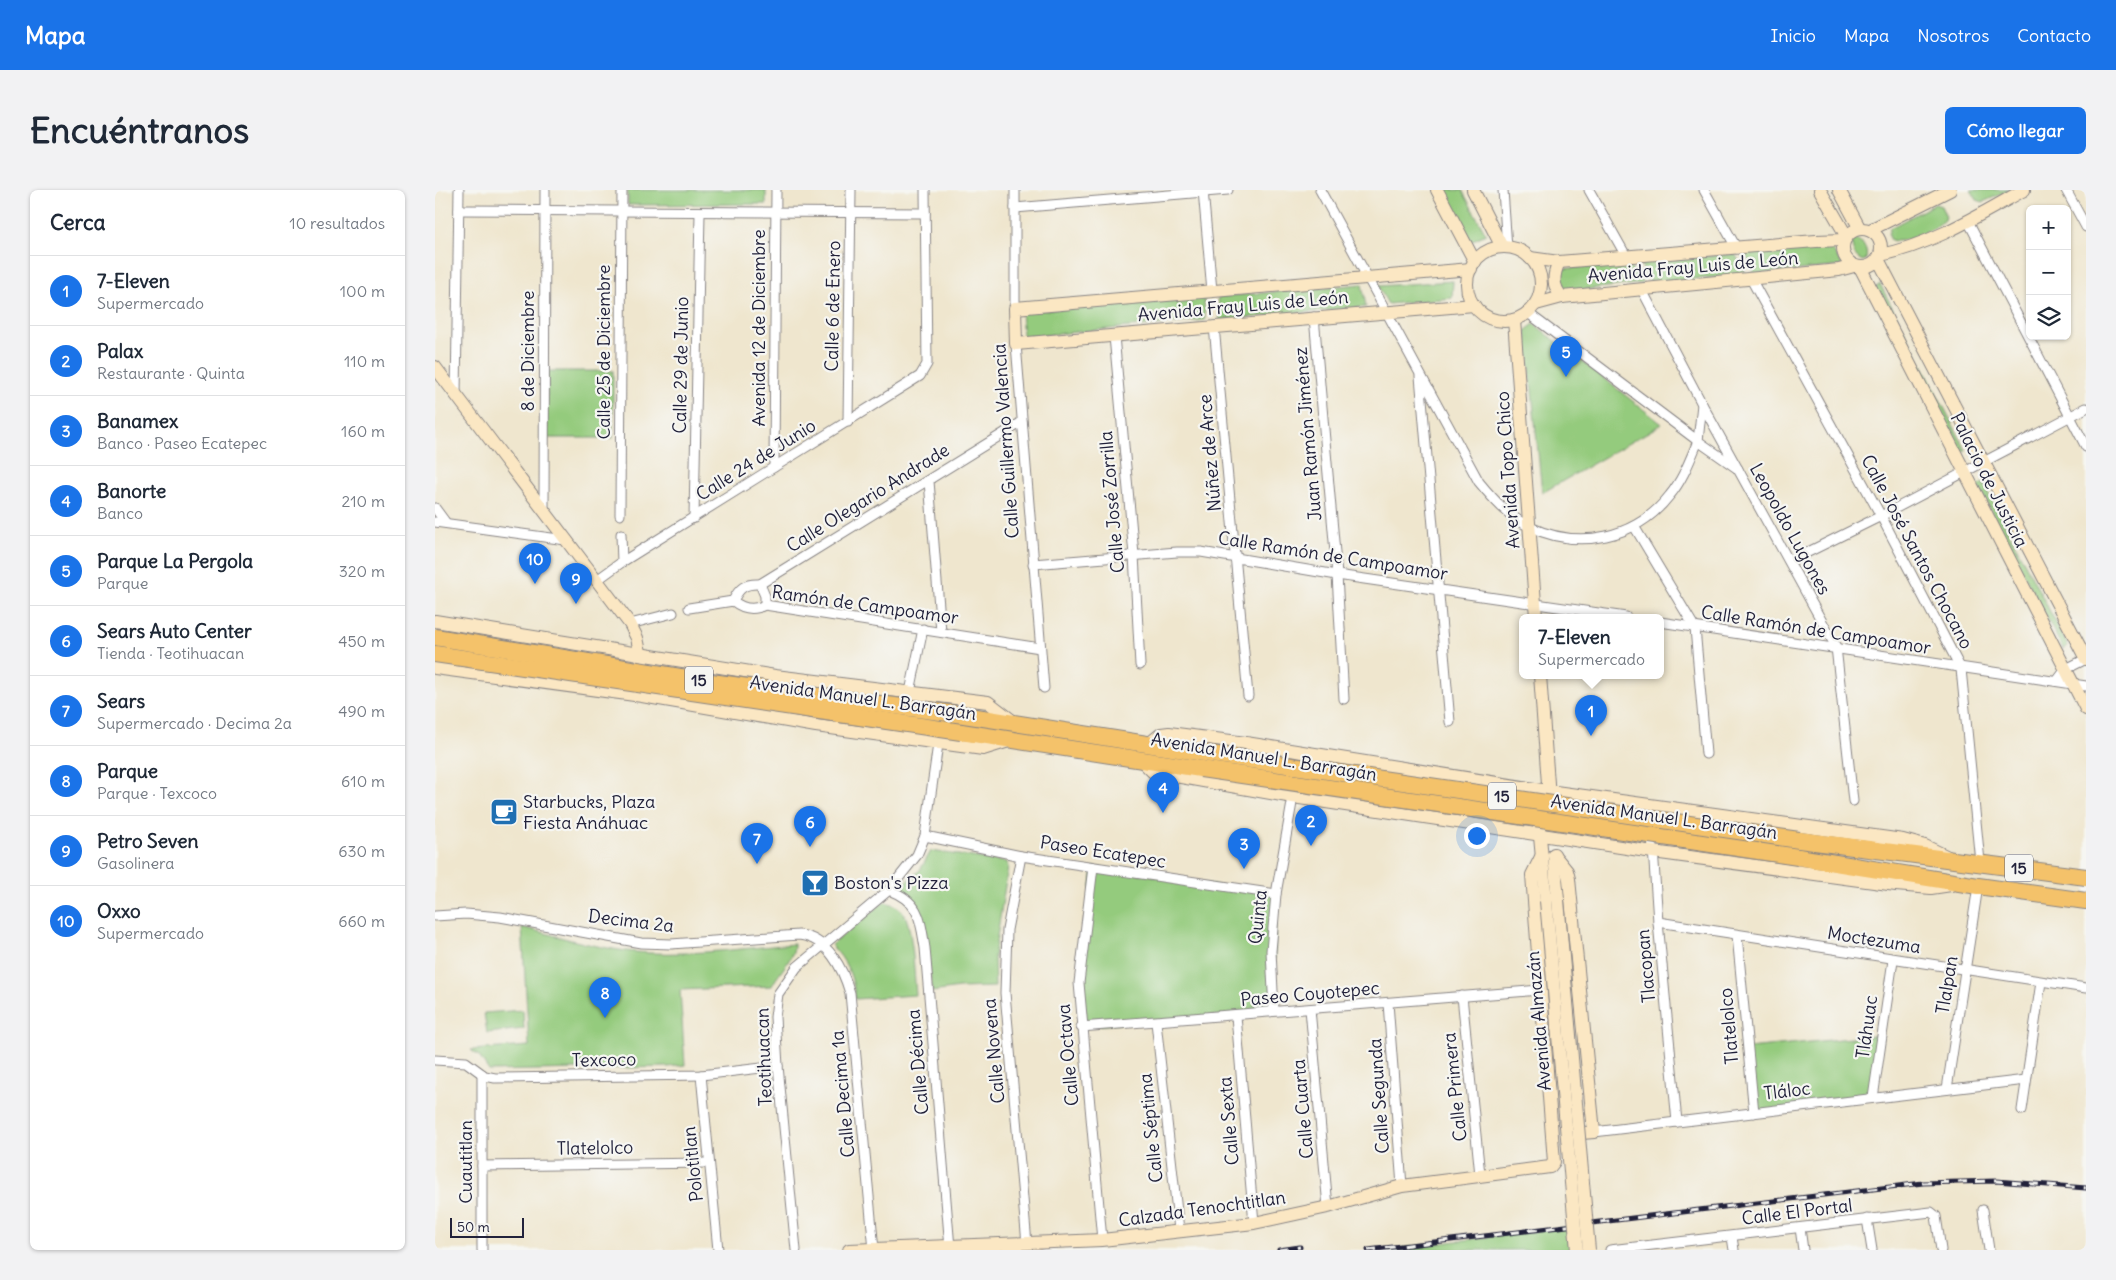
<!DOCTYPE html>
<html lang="es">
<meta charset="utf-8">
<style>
:root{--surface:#fff;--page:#f2f2f3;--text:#1f2937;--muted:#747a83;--line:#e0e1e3;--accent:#1a73e8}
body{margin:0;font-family:Delius,sans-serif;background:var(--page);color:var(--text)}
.controls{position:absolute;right:15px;top:15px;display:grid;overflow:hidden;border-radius:8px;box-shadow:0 1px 4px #0004}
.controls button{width:45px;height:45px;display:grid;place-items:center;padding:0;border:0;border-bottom:1px solid var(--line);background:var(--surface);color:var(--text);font:25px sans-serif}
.scale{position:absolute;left:15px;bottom:12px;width:74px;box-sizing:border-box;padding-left:5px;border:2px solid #22223b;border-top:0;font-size:14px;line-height:18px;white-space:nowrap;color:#22223b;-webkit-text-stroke:4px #f6f6f2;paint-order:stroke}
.you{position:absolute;left:1041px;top:645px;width:18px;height:18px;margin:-12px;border:4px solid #fff;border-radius:50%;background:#1a73e8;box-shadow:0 0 0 8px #1a73e833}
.badge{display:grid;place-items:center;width:32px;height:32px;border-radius:50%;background:var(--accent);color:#fff;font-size:16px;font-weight:700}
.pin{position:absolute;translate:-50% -41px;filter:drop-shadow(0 1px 2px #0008)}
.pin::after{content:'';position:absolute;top:26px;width:18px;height:15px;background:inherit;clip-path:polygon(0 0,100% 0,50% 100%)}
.popup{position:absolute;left:1084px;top:424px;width:145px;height:65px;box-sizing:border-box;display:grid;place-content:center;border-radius:8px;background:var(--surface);filter:drop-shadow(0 1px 4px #0005);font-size:16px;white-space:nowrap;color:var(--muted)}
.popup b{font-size:19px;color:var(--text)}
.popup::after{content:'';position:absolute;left:50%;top:100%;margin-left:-10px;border:10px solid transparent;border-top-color:var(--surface)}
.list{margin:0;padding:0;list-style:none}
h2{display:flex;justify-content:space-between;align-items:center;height:65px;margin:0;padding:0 20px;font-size:21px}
h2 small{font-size:16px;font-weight:400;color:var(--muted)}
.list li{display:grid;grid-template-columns:32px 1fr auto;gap:15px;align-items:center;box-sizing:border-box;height:70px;padding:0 20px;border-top:1px solid var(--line)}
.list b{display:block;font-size:19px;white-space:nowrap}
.list p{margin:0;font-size:16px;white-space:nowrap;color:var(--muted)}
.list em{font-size:16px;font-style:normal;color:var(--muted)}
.icon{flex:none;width:28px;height:28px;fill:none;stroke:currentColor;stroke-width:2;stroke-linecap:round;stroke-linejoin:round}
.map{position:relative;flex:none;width:1651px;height:1060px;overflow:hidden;border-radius:8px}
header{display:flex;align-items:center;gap:30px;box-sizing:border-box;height:70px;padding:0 25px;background:var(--accent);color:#fff}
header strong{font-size:24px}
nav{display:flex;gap:28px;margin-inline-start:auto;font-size:18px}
.intro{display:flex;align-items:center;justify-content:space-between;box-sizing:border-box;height:120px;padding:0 30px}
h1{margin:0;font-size:35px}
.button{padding:12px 22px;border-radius:8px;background:var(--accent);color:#fff;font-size:18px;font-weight:700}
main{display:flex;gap:30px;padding:0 30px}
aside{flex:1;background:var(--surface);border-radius:8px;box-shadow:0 1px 4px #0004}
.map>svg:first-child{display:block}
.green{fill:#94cb7d;stroke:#5b765c}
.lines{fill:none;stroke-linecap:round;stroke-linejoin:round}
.street-casing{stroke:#888484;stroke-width:11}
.secondary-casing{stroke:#888484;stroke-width:14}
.highway-casing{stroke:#888484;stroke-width:18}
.street{stroke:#fff;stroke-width:9}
.secondary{stroke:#fbe7c3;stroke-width:12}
.highway{stroke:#f4c26a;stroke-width:16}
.rail-casing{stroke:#22223b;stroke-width:5}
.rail{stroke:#f6f6f2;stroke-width:3;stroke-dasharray:9;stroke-linecap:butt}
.secondary-bridge-casing{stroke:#888484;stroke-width:14;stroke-linecap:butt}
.highway-bridge-casing{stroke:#888484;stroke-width:18;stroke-linecap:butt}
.secondary-bridge{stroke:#fbe7c3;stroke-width:12}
.highway-bridge{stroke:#f4c26a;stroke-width:16}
.labels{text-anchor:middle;stroke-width:4.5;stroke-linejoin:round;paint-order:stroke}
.shield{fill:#f6f6f2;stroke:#626272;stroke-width:1}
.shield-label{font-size:16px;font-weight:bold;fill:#22223b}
.street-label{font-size:18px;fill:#22223b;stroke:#f6f6f2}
.poi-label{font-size:18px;fill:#22223b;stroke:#f6f6f2;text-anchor:start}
</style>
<header>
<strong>Mapa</strong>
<nav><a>Inicio</a><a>Mapa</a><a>Nosotros</a><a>Contacto</a></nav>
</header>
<div class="intro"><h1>Encuéntranos</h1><a class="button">Cómo llegar</a></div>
<main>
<aside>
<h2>Cerca<small>10 resultados</small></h2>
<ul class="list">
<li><span class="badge">1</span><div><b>7-Eleven</b><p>Supermercado</p></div><em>100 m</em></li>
<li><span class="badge">2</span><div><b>Palax</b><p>Restaurante · Quinta</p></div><em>110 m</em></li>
<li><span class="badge">3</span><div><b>Banamex</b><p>Banco · Paseo Ecatepec</p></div><em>160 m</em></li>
<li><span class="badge">4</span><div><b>Banorte</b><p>Banco</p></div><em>210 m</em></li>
<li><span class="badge">5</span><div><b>Parque La Pergola</b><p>Parque</p></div><em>320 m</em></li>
<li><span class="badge">6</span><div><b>Sears Auto Center</b><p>Tienda · Teotihuacan</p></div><em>450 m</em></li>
<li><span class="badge">7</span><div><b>Sears</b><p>Supermercado · Decima 2a</p></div><em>490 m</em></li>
<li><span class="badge">8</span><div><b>Parque</b><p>Parque · Texcoco</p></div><em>610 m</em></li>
<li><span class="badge">9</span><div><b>Petro Seven</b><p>Gasolinera</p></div><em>630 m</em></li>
<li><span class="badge">10</span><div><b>Oxxo</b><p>Supermercado</p></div><em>660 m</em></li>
</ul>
</aside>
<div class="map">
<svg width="1651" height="1060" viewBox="0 0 1651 1060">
<rect width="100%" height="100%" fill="#f6f6f2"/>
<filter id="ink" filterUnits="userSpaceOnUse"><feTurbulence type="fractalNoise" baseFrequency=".02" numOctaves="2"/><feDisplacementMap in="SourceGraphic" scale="10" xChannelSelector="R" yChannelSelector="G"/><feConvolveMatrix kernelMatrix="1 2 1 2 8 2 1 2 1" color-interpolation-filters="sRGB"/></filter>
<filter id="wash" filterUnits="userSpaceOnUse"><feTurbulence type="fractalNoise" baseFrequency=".0096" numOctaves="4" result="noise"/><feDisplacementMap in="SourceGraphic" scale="20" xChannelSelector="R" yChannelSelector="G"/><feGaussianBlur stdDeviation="1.12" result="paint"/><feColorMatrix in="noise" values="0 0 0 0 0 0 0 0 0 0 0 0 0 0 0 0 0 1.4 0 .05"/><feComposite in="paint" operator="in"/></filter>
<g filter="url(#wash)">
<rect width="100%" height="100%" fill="#efe6ce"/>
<g class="green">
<path d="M193,0H331V14L193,15Z"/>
<path d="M1007,0H1027L1051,44L1036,51Z"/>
<path d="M1536,0H1575L1548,12L1542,10Z"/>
<path d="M1500,14L1506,16L1511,27C1504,39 1470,55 1456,50L1453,44L1455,38Z"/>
<path d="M1420,49C1429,52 1433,61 1431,69L1428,71C1420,68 1417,61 1417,53Z"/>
<path d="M1395,57L1408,76L1320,84L1309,62Z"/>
<path d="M1300,64L1312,85L1216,92L1204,72Z"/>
<path d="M1192,74L1208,93L1127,102L1125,79Z"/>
<path d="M1018,91L1017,108L953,114L943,96Z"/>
<path d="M927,94L931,117L785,130L783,107Z"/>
<path d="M1445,94L1531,260L1526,263L1440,98Z"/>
<path d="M769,108L770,130L588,147L586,122Z"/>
<path d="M1099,134L1227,234L1107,303L1091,140Z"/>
<rect x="112" y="181" width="66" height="67"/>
<path d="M1548,293L1633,456L1628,459L1543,296Z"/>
<path d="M496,661L572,672L573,677L559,766L560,797L524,798L497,802L490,734L467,705L468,695L485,680Z"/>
<path d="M658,677L841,704L839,821L646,837L644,814Z"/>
<path d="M449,712C456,713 465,717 469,723C478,740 479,784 481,805L420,809C419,787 411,770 396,755Z"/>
<path d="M87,737C129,748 171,761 214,763C263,765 311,758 359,754C360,768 343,783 337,796L245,800L250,875L233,877L54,881L44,866L36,860L94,856Z"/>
<path d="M88,820L89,839L52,843L49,823Z"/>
<path d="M1447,845L1438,908L1319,923L1313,858Z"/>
<path d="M1132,1037L1135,1060H951Z"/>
</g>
</g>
<g filter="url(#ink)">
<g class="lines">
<defs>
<g id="street">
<path d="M768,0L777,101"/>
<path d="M885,0L1044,292C1058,309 1074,327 1095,337C1144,360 1201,349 1235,305C1248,289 1255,270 1263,251L1303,279"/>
<path d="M1068,0L1072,58"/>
<path d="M1154,0L1191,66"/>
<path d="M1269,0L1302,59"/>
<path d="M1631,0L1651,37"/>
<path d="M580,18L793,0"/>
<path d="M24,20L490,23"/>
<path d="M1533,31L1651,257"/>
<path d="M1316,89L1446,326L1526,479L1545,672"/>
<path d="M1207,100L1267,214L1401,457L1418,611"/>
<path d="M580,118V0"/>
<path d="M1093,123L1263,251L1267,214"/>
<path d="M879,127L902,385L909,509"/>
<path d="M779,136L813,506"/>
<path d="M679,146L699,365L705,475"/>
<path d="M581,154L609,498"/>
<path d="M985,186L1015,532"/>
<path d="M21,205L24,0"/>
<path d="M413,232L416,0"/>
<path d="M339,277L341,0"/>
<path d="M494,291L506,442"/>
<path d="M0,318L11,333"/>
<path d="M109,322L110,0"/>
<path d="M185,325L187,0"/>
<path d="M259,328L265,23"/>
<path d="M0,332L131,350"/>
<path d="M1199,336L1260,438L1271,564"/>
<path d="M186,344L187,372"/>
<path d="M1355,371L1446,326L1651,218"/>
<path d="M598,374L742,362H766L902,385L1191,427"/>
<path d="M162,390L187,372L485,186L492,174L490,0"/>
<path d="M325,394L330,406V415"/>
<path d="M298,411C304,398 310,393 325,394L587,232"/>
<path d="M254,418L298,411C308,419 318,421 330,415L605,458"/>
<path d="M1225,432L1651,496"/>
<path d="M195,434L238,423"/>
<path d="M1622,491L1631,479L1651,469"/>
<path d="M475,502L488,439"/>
<path d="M1217,643L1223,732L1242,932"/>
<path d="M490,646L586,666L841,704"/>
<path d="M586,666L572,740L570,803L592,1054"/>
<path d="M658,677L644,793L667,1050"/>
<path d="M454,700C485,712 485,728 490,758L515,1058"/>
<path d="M0,726L31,724L65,727L206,753L236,754L364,745C393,748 408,779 415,803L439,1060"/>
<path d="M1223,732L1651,798"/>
<path d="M1302,745L1319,923"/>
<path d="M1027,806L1045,985"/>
<path d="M953,813L967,996"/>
<path d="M875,819L893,1017"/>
<path d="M839,821L836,761L841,704L858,607"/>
<path d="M801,826L819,1033"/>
<path d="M721,832L744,1040"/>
<path d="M646,837L1105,800"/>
<path d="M0,870L31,872L50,886L60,888L266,885L343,876"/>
<path d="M266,885L283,1060"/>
<path d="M1512,899L1543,696"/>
<path d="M1438,908L1458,770"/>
<path d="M1587,920L1606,792"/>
<path d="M1159,942L1591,890"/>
<path d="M47,976L273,973"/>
<path d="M1548,1020L1554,1060"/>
<path d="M1432,1029L1437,1060"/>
<path d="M1365,1038L1368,1060"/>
<path d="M1297,1047L1299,1060"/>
<path d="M47,1060V884"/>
<path d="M361,1060L343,876L340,827L343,804L362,777L454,700L482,665L490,646L503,554"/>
<path d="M1175,1060L1496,1022L1501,1026L1506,1060"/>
</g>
<g id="secondary">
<path d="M1002,0L1040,72"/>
<path d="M1038,0L1067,57"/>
<path d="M1385,0L1412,47"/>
<path d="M1404,0L1425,39"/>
<circle cx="1427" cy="58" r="19"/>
<path d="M1435,40L1515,0"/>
<circle cx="1069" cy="94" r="37"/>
<path d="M1445,65C1496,55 1544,25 1589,0"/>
<path d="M1095,68L1124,72L1381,51L1409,50"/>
<path d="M1443,69L1651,469"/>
<path d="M1124,72C1118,85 1117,96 1127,107"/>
<path d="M1425,77L1651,519"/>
<path d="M1036,79L580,118L581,154L1039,115"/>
<path d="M1101,114L1127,107L1404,80L1419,76"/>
<path d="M1079,130L1101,427"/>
<path d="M0,177L195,434L202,448L207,471"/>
<path d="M0,431L340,486L553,512L579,532"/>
<path d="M0,478L207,506L381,536L548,559L577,550"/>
<path d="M1105,485L1114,607"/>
<path d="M715,553L726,544L734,543L811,553L1113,601L1468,650L1490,656L1513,667"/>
<path d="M704,568L718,582L858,607L1218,662L1461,695L1496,698L1516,695"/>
<path d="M1104,636L1111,711"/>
<path d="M1119,664L1123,710"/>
<path d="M1119,665L1132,681L1134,689L1159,942L1135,944"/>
<path d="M414,1060L667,1050L819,1033L893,1017L967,996L1115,977L1119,972L1097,685L1107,665"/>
</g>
<g id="highway">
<path d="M529,525L769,563"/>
<path d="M526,542L766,579"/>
<path d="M1364,650L1651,687"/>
<path d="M1363,667L1543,696L1651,711"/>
</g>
</defs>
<use href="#street" class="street-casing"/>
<use href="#secondary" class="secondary-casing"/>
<use href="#highway" class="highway-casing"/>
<use href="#street" class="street"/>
<use href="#secondary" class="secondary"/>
<use href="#highway" class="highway"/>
<defs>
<g id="rail">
<path d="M844,1060L865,1057"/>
<path d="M933,1060L1488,993L1561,991L1651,998"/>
</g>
</defs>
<use href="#rail" class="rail-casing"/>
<use href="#rail" class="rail"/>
<defs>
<g id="secondary-bridge">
<path d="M1123,710L1154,1060"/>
<path d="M1111,711L1142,1060"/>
</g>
<g id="highway-bridge">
<path d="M0,447L276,492L529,525"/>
<path d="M0,464L526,542"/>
<path d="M769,563L1364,650"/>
<path d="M766,579L1363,667"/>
</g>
</defs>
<use href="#secondary-bridge" class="secondary-bridge-casing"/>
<use href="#highway-bridge" class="highway-bridge-casing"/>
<use href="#secondary-bridge" class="secondary-bridge"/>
<use href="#highway-bridge" class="highway-bridge"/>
</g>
</g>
<defs>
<symbol id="cafe-square" viewBox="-11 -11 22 22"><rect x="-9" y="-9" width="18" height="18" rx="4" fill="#1f6fb2" stroke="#f6f6f2"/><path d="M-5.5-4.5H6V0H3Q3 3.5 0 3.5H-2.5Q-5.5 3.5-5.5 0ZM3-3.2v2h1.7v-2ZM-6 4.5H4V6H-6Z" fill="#fff"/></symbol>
<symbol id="bar-square" viewBox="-11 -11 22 22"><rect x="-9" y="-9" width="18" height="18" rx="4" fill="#1f6fb2" stroke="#f6f6f2"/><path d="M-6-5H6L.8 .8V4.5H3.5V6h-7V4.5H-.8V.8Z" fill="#fff"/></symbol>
</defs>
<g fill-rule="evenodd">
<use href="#cafe-square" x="53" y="606" width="32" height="32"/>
<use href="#bar-square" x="364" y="677" width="32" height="32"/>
</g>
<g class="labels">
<g class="shield">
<rect x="250" y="476.5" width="28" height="27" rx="4"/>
<rect x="1053" y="592.5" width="28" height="27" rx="4"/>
<rect x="1570" y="664.5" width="28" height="27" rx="4"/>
</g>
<g class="shield-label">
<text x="264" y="496">15</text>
<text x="1067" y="612">15</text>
<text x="1584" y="684">15</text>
</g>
<g class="street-label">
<text transform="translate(1258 77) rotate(-5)" y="6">Avenida Fray Luis de León</text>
<text transform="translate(398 116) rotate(-89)" y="6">Calle 6 de Enero</text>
<text transform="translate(808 116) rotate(-5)" y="6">Avenida Fray Luis de León</text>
<text transform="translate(324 138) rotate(-90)" y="6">Avenida 12 de Diciembre</text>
<text transform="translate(93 161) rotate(-90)" y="6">8 de Diciembre</text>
<text transform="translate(169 162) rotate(-90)" y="6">Calle 25 de Diciembre</text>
<text transform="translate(246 175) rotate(-89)" y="6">Calle 29 de Junio</text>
<text transform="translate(873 244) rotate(-95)" y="6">Juan Ramón Jiménez</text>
<text transform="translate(571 251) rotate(-94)" y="6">Calle Guillermo Valencia</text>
<text transform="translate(775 263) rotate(-95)" y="6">Núñez de Arce</text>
<text transform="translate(321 270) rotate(-32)" y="6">Calle 24 de Junio</text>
<text transform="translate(1073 280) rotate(-94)" y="6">Avenida Topo Chico</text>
<text transform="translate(1554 290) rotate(63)" y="6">Palacio de Justicia</text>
<text transform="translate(433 308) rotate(-32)" y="6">Calle Olegario Andrade</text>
<text transform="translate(677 312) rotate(-95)" y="6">Calle José Zorrilla</text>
<text transform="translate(1355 339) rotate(61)" y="6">Leopoldo Lugones</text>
<text transform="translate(1482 362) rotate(62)" y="6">Calle José Santos Chocano</text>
<text transform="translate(898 366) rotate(9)" y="6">Calle Ramón de Campoamor</text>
<text transform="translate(430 415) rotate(8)" y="6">Ramón de Campoamor</text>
<text transform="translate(1381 440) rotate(9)" y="6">Calle Ramón de Campoamor</text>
<text transform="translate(428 508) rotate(8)" y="6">Avenida Manuel L. Barragán</text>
<text transform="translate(829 567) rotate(9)" y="6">Avenida Manuel L. Barragán</text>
<text transform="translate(1229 627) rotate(8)" y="6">Avenida Manuel L. Barragán</text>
<text transform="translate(668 662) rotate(9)" y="6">Paseo Ecatepec</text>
<text transform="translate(823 727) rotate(-84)" y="6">Quinta</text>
<text transform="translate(196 731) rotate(7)" y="6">Decima 2a</text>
<text transform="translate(1439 750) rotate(9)" y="6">Moctezuma</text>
<text transform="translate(1211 776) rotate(-95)" y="6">Tlacopan</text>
<text transform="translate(1512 795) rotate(-81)" y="6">Tlalpan</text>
<text transform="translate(875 804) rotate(-5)" y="6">Paseo Coyotepec</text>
<text transform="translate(1104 831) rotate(-95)" y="6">Avenida Almazán</text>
<text transform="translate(1294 836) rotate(-95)" y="6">Tlatelolco</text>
<text transform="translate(1432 837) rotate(-82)" y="6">Tláhuac</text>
<text transform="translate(559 861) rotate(-95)" y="6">Calle Novena</text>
<text transform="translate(633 865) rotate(-95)" y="6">Calle Octava</text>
<text transform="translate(329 867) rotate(-92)" y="6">Teotihuacan</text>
<text transform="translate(169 870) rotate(-1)" y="6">Texcoco</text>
<text transform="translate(483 872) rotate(-95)" y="6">Calle Décima</text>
<text transform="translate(1020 897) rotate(-96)" y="6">Calle Primera</text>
<text transform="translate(1352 901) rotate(-7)" y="6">Tláloc</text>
<text transform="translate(408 904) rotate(-95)" y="6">Calle Decima 1a</text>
<text transform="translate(944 906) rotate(-94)" y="6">Calle Segunda</text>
<text transform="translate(868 919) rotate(-95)" y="6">Calle Cuarta</text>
<text transform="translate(794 931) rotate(-95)" y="6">Calle Sexta</text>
<text transform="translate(716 938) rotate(-96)" y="6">Calle Séptima</text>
<text transform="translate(160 958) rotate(-1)" y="6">Tlatelolco</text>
<text transform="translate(31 972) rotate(-90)" y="6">Cuautitlan</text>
<text transform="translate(258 974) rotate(-96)" y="6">Polotitlan</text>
<text transform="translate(767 1019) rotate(-8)" y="6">Calzada Tenochtitlan</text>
<text transform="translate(1362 1022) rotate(-7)" y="6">Calle El Portal</text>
</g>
<g class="poi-label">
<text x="88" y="618">Starbucks, Plaza<tspan x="88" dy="21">Fiesta Anáhuac</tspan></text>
<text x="399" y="699">Boston's Pizza</text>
</g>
</g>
</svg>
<div class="controls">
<button>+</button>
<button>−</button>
<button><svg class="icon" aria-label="layers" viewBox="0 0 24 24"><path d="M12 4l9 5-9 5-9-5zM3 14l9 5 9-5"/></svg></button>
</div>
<div class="scale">50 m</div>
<div class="you"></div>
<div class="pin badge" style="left:1156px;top:546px">1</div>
<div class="popup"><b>7-Eleven</b>Supermercado</div>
<div class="pin badge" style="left:876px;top:656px">2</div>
<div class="pin badge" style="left:809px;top:679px">3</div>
<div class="pin badge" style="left:728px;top:623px">4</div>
<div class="pin badge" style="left:1131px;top:187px">5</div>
<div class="pin badge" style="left:375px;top:657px">6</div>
<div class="pin badge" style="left:322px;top:674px">7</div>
<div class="pin badge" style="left:170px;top:828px">8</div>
<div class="pin badge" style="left:141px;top:414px">9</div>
<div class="pin badge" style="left:100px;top:394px">10</div>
</div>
</main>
